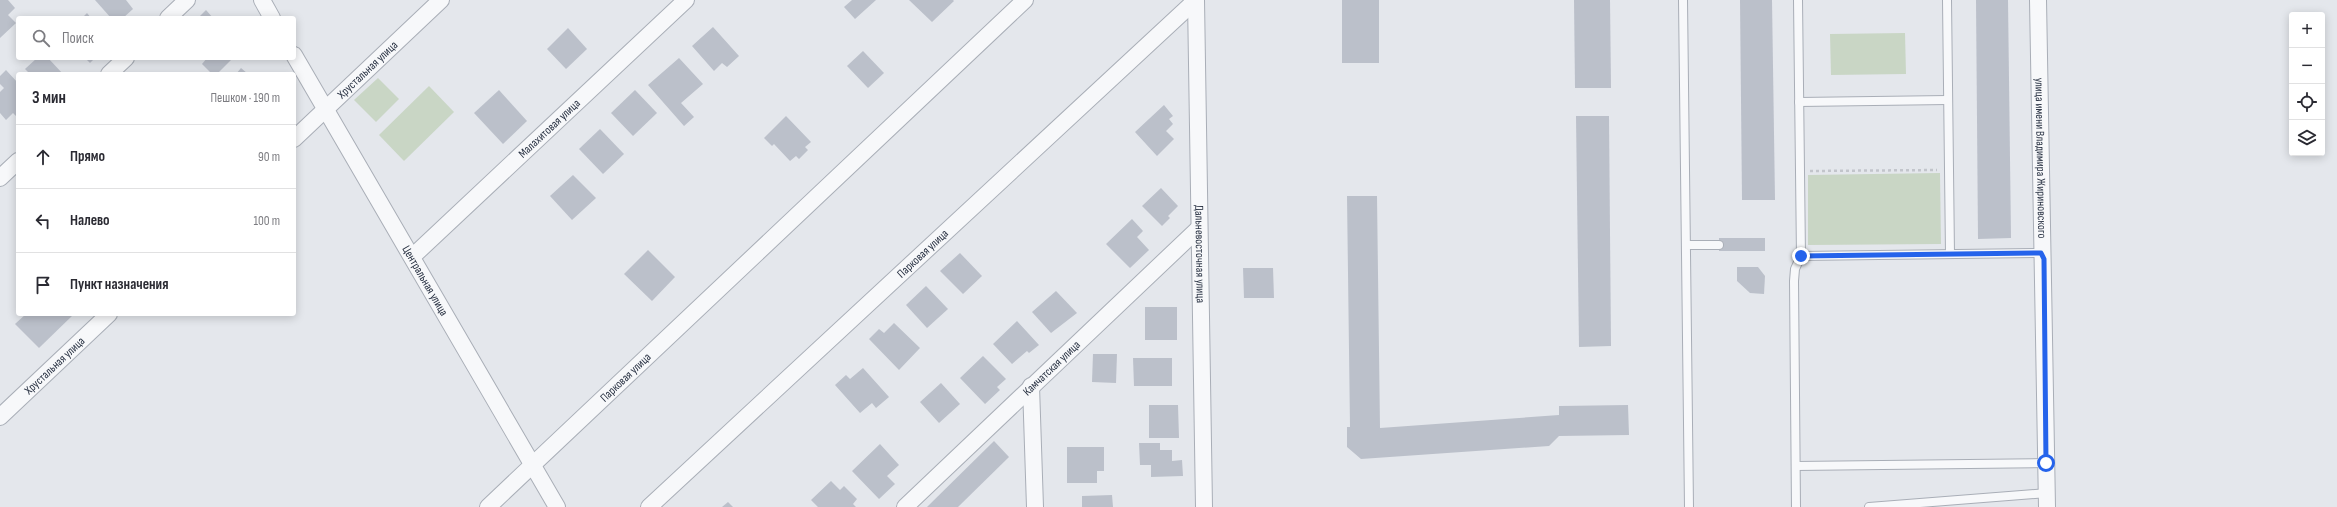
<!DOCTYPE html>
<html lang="ru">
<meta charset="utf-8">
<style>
:root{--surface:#fff;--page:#f2f2f3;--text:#2b2b33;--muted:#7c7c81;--line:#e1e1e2}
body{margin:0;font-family:"Sofia Sans Condensed",sans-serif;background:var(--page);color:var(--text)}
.controls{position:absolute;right:12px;top:12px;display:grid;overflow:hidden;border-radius:4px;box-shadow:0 2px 10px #0003}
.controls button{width:36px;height:36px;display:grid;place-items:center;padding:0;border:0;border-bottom:1px solid var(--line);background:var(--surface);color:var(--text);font:20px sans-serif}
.stop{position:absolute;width:12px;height:12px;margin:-9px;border:3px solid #2563eb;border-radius:50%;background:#fff}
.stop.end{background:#2563eb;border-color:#fff;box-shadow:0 1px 4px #0008}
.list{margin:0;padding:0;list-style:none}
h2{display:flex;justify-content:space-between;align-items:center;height:52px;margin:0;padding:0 16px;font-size:17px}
h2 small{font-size:13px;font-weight:400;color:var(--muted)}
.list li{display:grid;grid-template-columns:26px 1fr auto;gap:12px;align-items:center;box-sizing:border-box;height:64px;padding:0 16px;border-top:1px solid var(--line)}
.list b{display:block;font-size:15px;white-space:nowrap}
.list em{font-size:13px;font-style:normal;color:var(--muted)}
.icon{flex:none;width:22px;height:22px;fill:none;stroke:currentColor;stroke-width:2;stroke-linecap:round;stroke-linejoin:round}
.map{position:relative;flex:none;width:2337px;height:507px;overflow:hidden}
.search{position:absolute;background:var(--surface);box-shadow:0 2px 10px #0003;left:16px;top:16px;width:280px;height:44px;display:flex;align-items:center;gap:10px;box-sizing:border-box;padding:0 14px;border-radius:4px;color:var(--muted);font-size:15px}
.panel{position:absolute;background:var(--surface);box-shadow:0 2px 10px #0003;left:16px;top:72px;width:280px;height:244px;border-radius:4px}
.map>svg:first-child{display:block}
.green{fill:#c9d6c5}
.building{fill:#bbc0ca}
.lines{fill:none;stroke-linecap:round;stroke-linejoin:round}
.lane-casing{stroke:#a9aeb7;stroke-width:10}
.street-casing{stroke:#a9aeb7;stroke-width:18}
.path{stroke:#c2c5cb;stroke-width:2.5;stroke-dasharray:3 3;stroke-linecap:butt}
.lane{stroke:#f7f8fa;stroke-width:8}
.street{stroke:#f7f8fa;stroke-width:16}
.route{stroke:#2563eb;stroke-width:5}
.labels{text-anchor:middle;stroke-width:4;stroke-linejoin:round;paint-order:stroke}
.street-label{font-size:12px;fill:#2b3445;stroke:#f4f6f9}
</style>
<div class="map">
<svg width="2337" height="507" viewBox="0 0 2337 507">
<rect width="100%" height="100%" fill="#e4e7ec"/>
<g class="green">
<path d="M1905,33L1906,74L1831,75L1830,34Z"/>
<path d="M378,78L399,99L376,122L354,100Z"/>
<path d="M429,86L454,112L404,161L379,135Z"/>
<path d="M1940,173L1941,244L1808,245V175Z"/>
</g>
<g class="building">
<path d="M0,0H8L15,8L8,15L16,23L0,38Z"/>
<path d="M95,0H126L133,9L123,18H111Z"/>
<path d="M852,0H876L855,19L844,7Z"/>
<path d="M909,0H953L954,1L932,22Z"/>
<rect x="1342" y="0" width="37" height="63"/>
<path d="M1574,0H1610L1611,88H1575Z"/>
<path d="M1740,0H1772L1775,200H1742Z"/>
<path d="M1976,0H2008L2011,238L1978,239Z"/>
<path d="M206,10L213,18H198Z"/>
<path d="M87,13L91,18H82Z"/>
<path d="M713,27L739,56L727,67L722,63L714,71L692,46Z"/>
<path d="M568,28L587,49L566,69L547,49Z"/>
<path d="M863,51L884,73L868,88L847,66Z"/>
<path d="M37,58H48L63,74H30L25,69Z"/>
<path d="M85,58H95L90,63Z"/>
<path d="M207,58H233L217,74H212L202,64Z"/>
<path d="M679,58L703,84L681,103L694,117L684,126L648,85Z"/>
<path d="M241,68L248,74H236Z"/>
<path d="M6,70L18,83V118L13,113L6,120L0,113V92L4,88L0,84V76Z"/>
<path d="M499,90L527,121L503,144L474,113Z"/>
<path d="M635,90L657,113L633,136L611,113Z"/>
<path d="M1164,105L1173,116L1169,119L1173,124L1166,131L1174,139L1157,156L1135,132Z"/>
<path d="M786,116L811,142L805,147L808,150L799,159L796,156L790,161L774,144L772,146L764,138Z"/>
<path d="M1576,116H1609L1611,346L1579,347Z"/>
<path d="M600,129L624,154L603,174L579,149Z"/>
<path d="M573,175L596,198L572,220L550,196Z"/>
<path d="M1161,188L1178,206L1168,216L1170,218L1162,226L1142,206Z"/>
<path d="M1347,196H1377L1380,428L1559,415V406L1628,405L1629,435L1559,436L1549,446L1361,459L1347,447V427H1350Z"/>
<path d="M1132,219L1143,231L1137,237L1149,250L1130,268L1106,244Z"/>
<rect x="1719" y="238" width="46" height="13"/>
<path d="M648,250L675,277L652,301L624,274Z"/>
<path d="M960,253L982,276L963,294L940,271Z"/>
<path d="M1737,267H1758L1765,276L1764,294L1750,293L1737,281Z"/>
<path d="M1243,268H1273L1274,298H1244Z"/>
<path d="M926,286L948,309L927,328L906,305Z"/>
<path d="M1056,291L1077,313L1051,333L1032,312Z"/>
<rect x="1145" y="307" width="32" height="33"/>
<path d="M26,314H74L39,348L15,324Z"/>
<path d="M1017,321L1039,345L1029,353L1027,351L1012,364L993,344Z"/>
<path d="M894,323L920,348L899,370L869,339L879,329L884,333Z"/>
<path d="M1093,354H1117L1116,383L1092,382Z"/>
<path d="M983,356L1006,379L997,387L1000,390L985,404L960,378Z"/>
<path d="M1133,358H1172V386H1134Z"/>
<path d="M863,368L889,397L876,408L872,403L860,413L835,385L846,375L850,379Z"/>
<path d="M941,383L960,404L939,423L920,402Z"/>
<path d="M1149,405H1178L1179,438H1149Z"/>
<path d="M994,441L1009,457L958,507H927Z"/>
<path d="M1139,443H1160V450H1172V461L1182,460L1183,476L1151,477V465H1140Z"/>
<path d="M880,444L899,465L887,476L895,484L879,499L852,471Z"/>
<path d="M1067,447H1104V471H1097V483H1067Z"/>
<path d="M831,481L840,490L844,486L857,499L853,504L856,507H818L811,500Z"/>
<path d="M1112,495L1113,507H1082V496Z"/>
<path d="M728,502L733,507H722Z"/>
</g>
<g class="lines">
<defs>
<g id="lane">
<path d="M1683,0L1689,507"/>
<path d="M1798,0L1801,256L2041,253"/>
<path d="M1947,0L1950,254"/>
<path d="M1799,102L1948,100"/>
<path d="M1686,245H1719"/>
<path d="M1796,466L2047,463"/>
<path d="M1796,507L1794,281L1795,269L1801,256"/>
<path d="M1869,507L2047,493"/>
</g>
<g id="street">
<path d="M262,0L272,18"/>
<path id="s1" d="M1196,0L1204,507"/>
<path id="s2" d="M2038,0L2047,507"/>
<path d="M168,18L187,0"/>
<path id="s3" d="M294,55L557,507"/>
<path d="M109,74L126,58"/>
<path id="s4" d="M294,139L441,0"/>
<path d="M0,178L18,161"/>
<path id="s5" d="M412,257L686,0"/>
<path d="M1031,386L1035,507"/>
<path id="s6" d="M0,417L109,314"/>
<path id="s7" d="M488,507L1025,0"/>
<path id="s8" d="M649,507L1196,0"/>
<path id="s9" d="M905,507L1199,228"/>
</g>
</defs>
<use href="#lane" class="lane-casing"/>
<use href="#street" class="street-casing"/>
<path class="path" d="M1810,171L1937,170"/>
<use href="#lane" class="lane"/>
<use href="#street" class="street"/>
</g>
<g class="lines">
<path class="route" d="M1801,256L2041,253L2044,259L2046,463"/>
</g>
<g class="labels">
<g class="street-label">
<text dy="4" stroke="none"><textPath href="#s4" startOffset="101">Хрустальная улица</textPath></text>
<text dy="4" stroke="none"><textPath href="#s5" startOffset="188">Малахитовая улица</textPath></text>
<text dy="4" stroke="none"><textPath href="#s2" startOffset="158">улица имени Владимира Жириновского</textPath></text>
<text dy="4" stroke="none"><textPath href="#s8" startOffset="373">Парковая улица</textPath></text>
<text dy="4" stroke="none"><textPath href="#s1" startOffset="254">Дальневосточная улица</textPath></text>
<text dy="4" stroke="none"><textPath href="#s3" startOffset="261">Центральная улица</textPath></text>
<text dy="4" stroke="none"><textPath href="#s6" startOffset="75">Хрустальная улица</textPath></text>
<text dy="4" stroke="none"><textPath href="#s9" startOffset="202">Камчатская улица</textPath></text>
<text dy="4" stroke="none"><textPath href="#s7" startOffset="189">Парковая улица</textPath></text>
</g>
</g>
</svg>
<div class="controls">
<button>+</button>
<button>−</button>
<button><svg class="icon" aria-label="locate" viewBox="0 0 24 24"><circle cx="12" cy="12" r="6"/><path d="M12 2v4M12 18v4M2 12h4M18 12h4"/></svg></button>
<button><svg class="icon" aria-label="layers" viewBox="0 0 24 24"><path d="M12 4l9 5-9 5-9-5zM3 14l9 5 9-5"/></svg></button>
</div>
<div class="stop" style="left:2046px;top:463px"></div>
<div class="stop end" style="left:1801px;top:256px"></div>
<div class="search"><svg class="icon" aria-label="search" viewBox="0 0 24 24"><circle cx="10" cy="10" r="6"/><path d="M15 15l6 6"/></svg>Поиск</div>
<section class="panel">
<h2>3 мин<small>Пешком · 190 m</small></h2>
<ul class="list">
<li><svg class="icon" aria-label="ahead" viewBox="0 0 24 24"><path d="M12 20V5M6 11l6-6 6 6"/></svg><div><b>Прямо</b></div><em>90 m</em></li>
<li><svg class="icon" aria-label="left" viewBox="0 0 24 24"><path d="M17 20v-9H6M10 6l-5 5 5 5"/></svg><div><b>Налево</b></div><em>100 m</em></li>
<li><svg class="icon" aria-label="arrive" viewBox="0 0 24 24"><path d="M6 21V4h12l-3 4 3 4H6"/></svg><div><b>Пункт назначения</b></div></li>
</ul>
</section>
</div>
